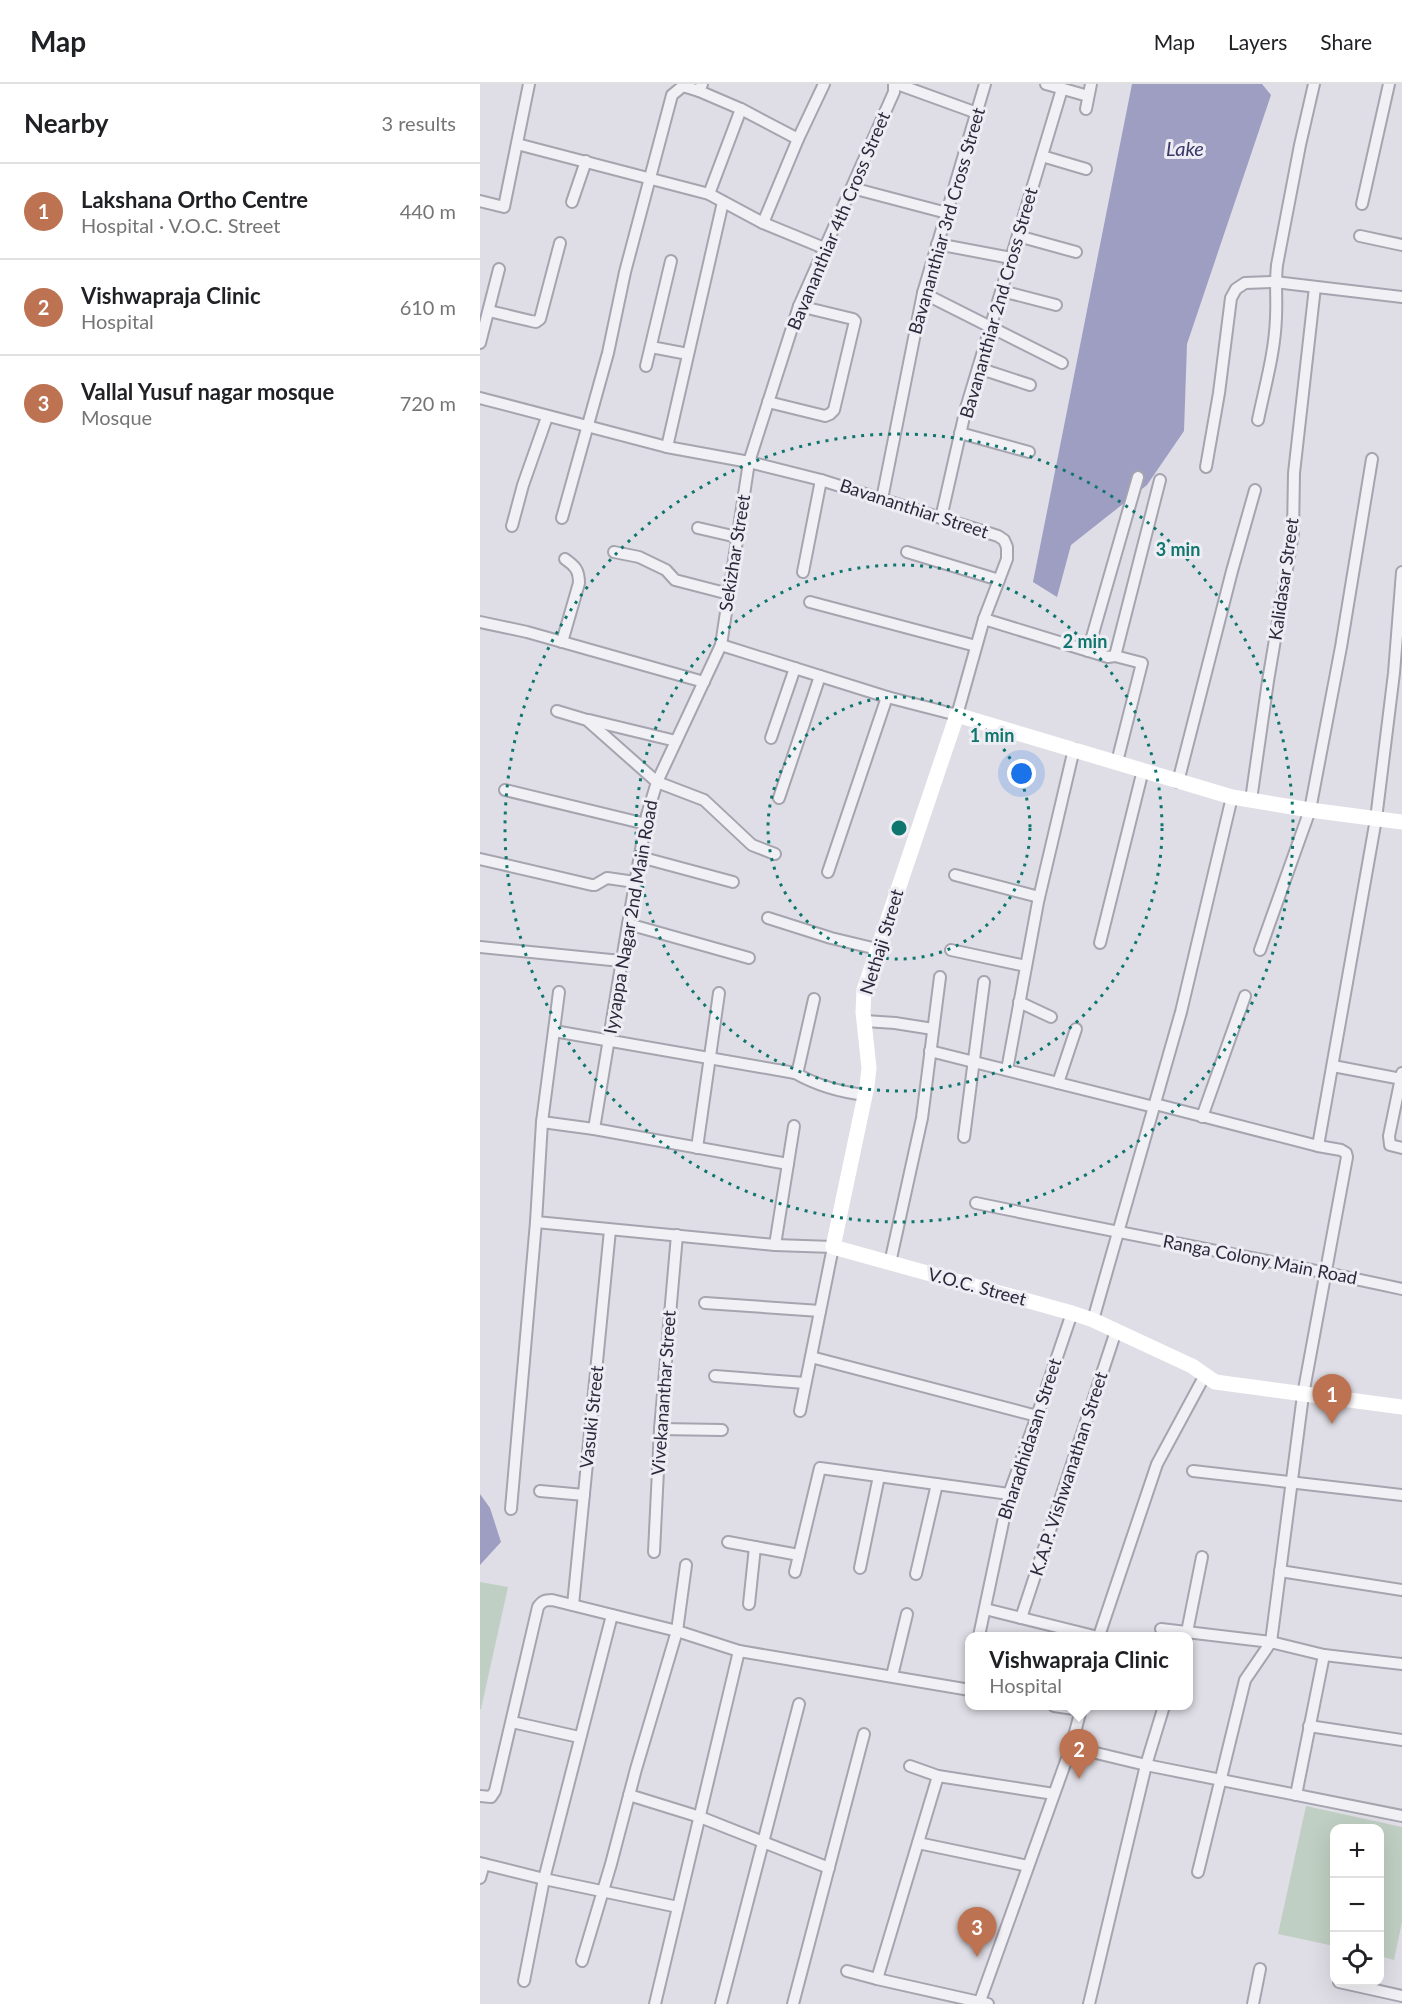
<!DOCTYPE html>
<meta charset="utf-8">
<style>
:root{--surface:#fff;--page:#f6f6f6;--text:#202124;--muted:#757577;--line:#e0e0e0;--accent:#bd7351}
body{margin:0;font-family:Lato,sans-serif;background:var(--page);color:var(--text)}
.controls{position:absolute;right:18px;bottom:18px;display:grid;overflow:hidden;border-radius:12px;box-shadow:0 6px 24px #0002}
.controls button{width:54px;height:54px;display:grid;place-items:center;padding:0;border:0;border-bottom:2px solid var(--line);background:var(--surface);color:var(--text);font:30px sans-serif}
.you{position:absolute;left:542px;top:690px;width:21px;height:21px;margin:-15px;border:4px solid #fff;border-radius:50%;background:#1a73e8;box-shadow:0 0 0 9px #1a73e833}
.badge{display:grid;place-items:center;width:39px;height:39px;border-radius:50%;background:var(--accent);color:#fff;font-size:20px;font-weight:700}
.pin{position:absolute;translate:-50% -50px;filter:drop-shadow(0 2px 3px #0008)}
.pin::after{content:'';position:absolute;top:32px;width:21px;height:18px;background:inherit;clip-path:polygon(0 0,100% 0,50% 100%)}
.popup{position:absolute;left:485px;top:1548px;width:228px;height:78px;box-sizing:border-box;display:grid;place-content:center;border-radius:12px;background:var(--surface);filter:drop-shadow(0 2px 4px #0005);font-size:20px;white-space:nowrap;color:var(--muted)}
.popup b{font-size:22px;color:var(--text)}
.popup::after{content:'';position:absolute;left:50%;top:100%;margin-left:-12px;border:12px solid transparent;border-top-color:var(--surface)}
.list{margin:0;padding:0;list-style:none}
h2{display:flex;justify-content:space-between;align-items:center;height:78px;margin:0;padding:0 24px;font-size:26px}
h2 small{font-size:20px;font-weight:400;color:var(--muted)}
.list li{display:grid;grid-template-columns:39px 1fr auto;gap:18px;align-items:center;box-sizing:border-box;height:96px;padding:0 24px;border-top:2px solid var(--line)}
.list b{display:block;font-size:22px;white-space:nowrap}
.list p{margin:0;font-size:20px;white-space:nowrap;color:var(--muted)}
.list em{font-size:20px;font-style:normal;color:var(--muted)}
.icon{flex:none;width:33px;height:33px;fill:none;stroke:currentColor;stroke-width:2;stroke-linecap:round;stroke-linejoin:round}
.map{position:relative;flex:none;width:922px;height:1920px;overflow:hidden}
header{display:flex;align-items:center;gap:36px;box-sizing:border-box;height:84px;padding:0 30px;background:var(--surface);border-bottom:2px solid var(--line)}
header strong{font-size:28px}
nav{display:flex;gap:33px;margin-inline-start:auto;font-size:21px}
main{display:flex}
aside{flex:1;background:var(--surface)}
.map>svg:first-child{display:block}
.green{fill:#c0cfc3}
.water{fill:#9d9ec2}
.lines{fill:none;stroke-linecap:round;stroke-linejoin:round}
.street-casing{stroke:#a5a4af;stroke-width:14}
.street{stroke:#f1f0f5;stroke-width:10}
.secondary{stroke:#fff;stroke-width:15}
.ring{fill:none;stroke:#0f766e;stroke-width:3;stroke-dasharray:3 6}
.labels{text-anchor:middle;stroke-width:6;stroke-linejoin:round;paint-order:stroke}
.street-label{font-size:18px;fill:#2b293b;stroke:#eeedf4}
.water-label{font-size:20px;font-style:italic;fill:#39386a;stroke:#eeedf4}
.centre{fill:#0f766e;stroke:#eeedf4;stroke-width:3}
.ring-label{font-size:18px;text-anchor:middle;font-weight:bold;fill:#0f766e;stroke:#eeedf4;stroke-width:6;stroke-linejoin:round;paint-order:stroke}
</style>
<header>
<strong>Map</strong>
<nav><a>Map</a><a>Layers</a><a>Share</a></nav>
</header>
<main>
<aside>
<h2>Nearby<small>3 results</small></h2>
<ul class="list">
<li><span class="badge">1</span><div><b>Lakshana Ortho Centre</b><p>Hospital · V.O.C. Street</p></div><em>440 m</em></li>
<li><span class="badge">2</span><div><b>Vishwapraja Clinic</b><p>Hospital</p></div><em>610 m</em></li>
<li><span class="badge">3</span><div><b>Vallal Yusuf nagar mosque</b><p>Mosque</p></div><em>720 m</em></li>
</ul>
</aside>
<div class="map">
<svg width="922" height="1920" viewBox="0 0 922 1920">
<rect width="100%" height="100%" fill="#dfdee6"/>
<g class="green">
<path d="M0,1498L28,1503L1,1625H0Z"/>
<path d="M826,1722L922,1743V1838L914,1876L900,1872V1744H854V1862L798,1850Z"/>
</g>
<g class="water">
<path d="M652,0H782L791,11L707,260L704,347L667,401L591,461L577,513L553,498Z"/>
<path d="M0,1410L10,1424L21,1458L0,1481Z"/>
</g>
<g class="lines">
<defs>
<g id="street">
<path d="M417,0L497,29"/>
<path d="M566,0L608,12"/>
<path d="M219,7L261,25L318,55"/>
<path d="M606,25L611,0"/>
<path d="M37,60L229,110L283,139L344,164"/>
<path d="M562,72L606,85"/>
<path d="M372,104L467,129"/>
<path d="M229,110L261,25"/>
<path d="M0,117L24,123L49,0"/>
<path d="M92,118L106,77"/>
<path d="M882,120L909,0"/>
<path d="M283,139L318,55L344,0"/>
<path d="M538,152L596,168"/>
<path d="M880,152L922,161"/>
<path d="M457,160L531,174"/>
<path d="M522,207L576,221"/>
<path d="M443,209L582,279"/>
<path d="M9,227L51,237L56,238L60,235L80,159"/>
<path d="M0,259L19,185"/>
<path d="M171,263L208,270"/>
<path d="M166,282L191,177"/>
<path d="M498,284L550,301"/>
<path d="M0,314L187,363L269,378L341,396L518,452L524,456L527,463V475L504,535L477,631L407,613L241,561"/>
<path d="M288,318L345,332L350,330L354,326L375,237L373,235L319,222"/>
<path d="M778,336C785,302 795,268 796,233C797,215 795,199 797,181L820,61L834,0"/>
<path d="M480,349L549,368"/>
<path d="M187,363L243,118"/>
<path d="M726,383L739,309L751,214L756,205L765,199L795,198L922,213"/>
<path d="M402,415L443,209L505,0"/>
<path d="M82,434L128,269L145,188L192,11L203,2L219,7L222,0"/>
<path d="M461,434L486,324L582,5"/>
<path d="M32,442L43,401L67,333"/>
<path d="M218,444L257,453"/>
<path d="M134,468L159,473L186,486L195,496L249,510"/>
<path d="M427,468L519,496"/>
<path d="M323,488L341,396"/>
<path d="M330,518L496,562"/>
<path d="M504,535L628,573L635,572L680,396"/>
<path d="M0,538L47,548L224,598"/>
<path d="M82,558L99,499C99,486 95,482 85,475"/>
<path d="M608,567L658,393"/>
<path d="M635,572L662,579L637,678"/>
<path d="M77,627L107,636L177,698L224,716L272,761L295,770"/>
<path d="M109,636L196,657"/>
<path d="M291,654L315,584"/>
<path d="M698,698L752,487L775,406"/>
<path d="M25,706L166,740"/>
<path d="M299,714L340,592"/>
<path d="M771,716L788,597L813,449L814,389L835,203"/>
<path d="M160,773L253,798"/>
<path d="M0,775L112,801H115L127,794L155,798"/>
<path d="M348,788L407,613"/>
<path d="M475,791L559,813"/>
<path d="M288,834L351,854L397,865"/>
<path d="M148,840L269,874"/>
<path d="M620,859L663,686"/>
<path d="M0,863L141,877"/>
<path d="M471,866L546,882"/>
<path d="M780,866L830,726L861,563L892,375"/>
<path d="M539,918L571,933"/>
<path d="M385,937L415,939L453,945"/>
<path d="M74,947L315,989C338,1002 359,1008 385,1011"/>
<path d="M450,967L674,1023"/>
<path d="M853,982L922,995"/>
<path d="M527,986L558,818L594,665"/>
<path d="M315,989L318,986L334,915"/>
<path d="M922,989L909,1052L910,1061L922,1064"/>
<path d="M578,999L596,945"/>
<path d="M675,1020L838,1062L861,1066L866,1069L867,1073L823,1311L791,1558L765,1596L718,1788"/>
<path d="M722,1033L765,912"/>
<path d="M62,1038L114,1045L308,1080"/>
<path d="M114,1045L148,840L167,731L177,698L241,561L269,378L319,222L414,8V0"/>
<path d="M484,1053L504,898"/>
<path d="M838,1062L896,735L914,589L922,488"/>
<path d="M217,1064L239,909"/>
<path d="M496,1119C638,1149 781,1174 922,1205"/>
<path d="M56,1138L295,1161L353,1163L320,1327"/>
<path d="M295,1161L314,1042"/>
<path d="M410,1179L442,1034L460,893"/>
<path d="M225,1219L340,1227"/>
<path d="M613,1236L701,928L752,713"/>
<path d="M331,1273L557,1332"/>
<path d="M235,1292L325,1299"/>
<path d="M180,1345L242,1346"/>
<path d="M713,1387L922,1411"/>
<path d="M60,1407L104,1411"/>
<path d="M31,1425L56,1138L62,1038L79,908"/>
<path d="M248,1458L319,1471"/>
<path d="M174,1468L180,1345L197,1151"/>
<path d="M380,1484L399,1392"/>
<path d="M800,1487L922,1506"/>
<path d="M315,1488L340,1384L529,1410"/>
<path d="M436,1490L457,1400"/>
<path d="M269,1520L275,1463"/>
<path d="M93,1521L130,1146"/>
<path d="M505,1525L614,1552"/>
<path d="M541,1534L636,1247"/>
<path d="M681,1545L791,1558L844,1571L922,1580"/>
<path d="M707,1548L722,1473"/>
<path d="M499,1552L529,1410L557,1332L592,1229"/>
<path d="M619,1552L677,1380L725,1291"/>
<path d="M412,1592L427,1530"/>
<path d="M574,1622L601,1626"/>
<path d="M32,1638L99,1653"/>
<path d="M829,1642L922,1656"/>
<path d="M591,1663L666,1681L922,1732"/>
<path d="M430,1682L458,1692L574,1710"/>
<path d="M458,1692L397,1895L508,1920"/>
<path d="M149,1711L220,1733L349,1784"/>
<path d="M816,1711L844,1571"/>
<path d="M0,1712L11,1713L15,1707L58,1523C62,1517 65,1516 72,1516L197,1547L259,1567L490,1606"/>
<path d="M438,1759L548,1782"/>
<path d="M0,1779L64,1795L198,1823"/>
<path d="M0,1794L4,1780"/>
<path d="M102,1877L131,1780L156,1685L197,1547L206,1481"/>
<path d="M367,1887L397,1895"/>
<path d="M44,1897L64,1795L132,1531"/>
<path d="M859,1898L922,1912"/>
<path d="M175,1920L259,1567"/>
<path d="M241,1920L319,1620"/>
<path d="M313,1920L384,1650"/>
<path d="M499,1920L591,1663L602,1622"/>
<path d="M609,1920L666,1681L684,1622"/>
<path d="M773,1920L780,1885"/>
</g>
</defs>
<use href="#street" class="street-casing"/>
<use href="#street" class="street"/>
<path class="secondary" d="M922,738L830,726L752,713L477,631L384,906L383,928L389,984L387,1002L353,1163L592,1229L613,1236L712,1282L735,1298L922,1323"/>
</g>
<g class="ring">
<circle cx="419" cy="744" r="131"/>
<circle cx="419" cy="744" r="263"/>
<circle cx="419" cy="744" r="394"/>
</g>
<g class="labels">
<g class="street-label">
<text transform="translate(359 137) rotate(-67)" y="6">Bavananthiar 4th Cross Street</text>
<text transform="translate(467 137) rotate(-74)" y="6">Bavananthiar 3rd Cross Street</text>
<text transform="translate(519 219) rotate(-74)" y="6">Bavananthiar 2nd Cross Street</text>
<text transform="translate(434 425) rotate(18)" y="6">Bavananthiar Street</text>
<text transform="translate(255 469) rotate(-81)" y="6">Sekizhar Street</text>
<text transform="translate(804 495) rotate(-82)" y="6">Kalidasar Street</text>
<text transform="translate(151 833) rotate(-80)" y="6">Iyyappa Nagar 2nd Main Road</text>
<text transform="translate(402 858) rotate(-73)" y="6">Nethaji Street</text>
<text transform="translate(780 1176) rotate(11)" y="6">Ranga Colony Main Road</text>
<text transform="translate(497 1203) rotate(15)" y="6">V.O.C. Street</text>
<text transform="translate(184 1309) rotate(-86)" y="6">Vivekananthar Street</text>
<text transform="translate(112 1333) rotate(-84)" y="6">Vasuki Street</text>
<text transform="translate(550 1355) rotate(-72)" y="6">Bharadhidasan Street</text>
<text transform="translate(589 1390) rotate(-72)" y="6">K.A.P. Vishwanathan Street</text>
</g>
<g class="water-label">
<text x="705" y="72">Lake</text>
</g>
</g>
<circle cx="419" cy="744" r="9" class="centre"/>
<g class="ring-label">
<text x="698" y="472">3 min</text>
<text x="605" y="564">2 min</text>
<text x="512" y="658">1 min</text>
</g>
</svg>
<div class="controls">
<button>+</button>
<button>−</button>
<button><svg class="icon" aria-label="locate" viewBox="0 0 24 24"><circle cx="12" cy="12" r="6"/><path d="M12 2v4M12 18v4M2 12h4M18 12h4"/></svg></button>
</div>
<div class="you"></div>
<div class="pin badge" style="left:852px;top:1340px">1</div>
<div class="pin badge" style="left:599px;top:1695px">2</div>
<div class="popup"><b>Vishwapraja Clinic</b>Hospital</div>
<div class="pin badge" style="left:497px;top:1873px">3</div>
</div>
</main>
